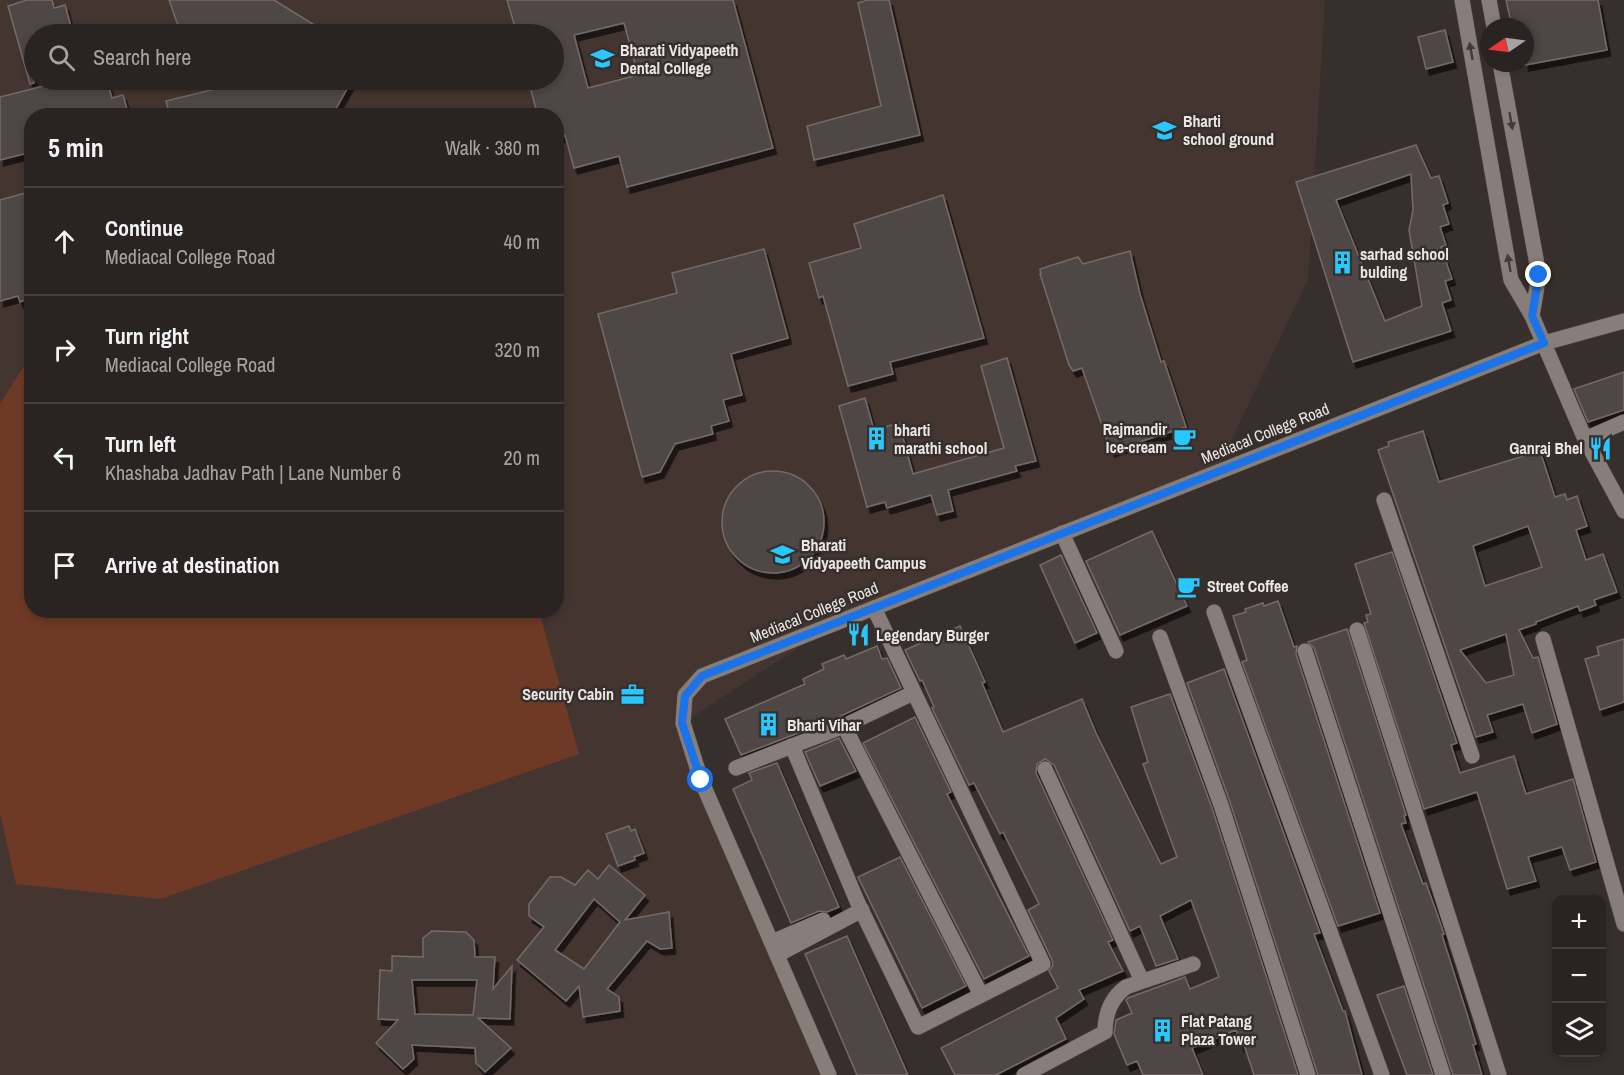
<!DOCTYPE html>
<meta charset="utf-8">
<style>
:root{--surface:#292321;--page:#312b2a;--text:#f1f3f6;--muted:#a5a4a5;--line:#45403f}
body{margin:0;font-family:"Archivo Narrow",sans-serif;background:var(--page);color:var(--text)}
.controls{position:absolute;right:18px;bottom:18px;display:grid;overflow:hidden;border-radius:12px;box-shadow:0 3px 9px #0003}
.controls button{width:54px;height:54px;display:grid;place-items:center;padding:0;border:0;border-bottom:2px solid var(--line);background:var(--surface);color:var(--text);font:30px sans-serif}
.compass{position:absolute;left:1480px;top:18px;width:54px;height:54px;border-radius:50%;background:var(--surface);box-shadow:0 3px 9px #0003;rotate:257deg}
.stop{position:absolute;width:18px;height:18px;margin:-14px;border:4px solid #1a73e8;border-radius:50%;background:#fff}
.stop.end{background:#1a73e8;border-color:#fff;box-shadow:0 2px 6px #0008}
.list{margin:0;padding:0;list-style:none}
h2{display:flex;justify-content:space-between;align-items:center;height:78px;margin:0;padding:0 24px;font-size:26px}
h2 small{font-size:20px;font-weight:400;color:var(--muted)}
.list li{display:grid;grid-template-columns:39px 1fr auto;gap:18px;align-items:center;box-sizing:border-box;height:108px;padding:0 24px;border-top:2px solid var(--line)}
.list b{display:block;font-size:22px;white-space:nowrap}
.list p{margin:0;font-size:20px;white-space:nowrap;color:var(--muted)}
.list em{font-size:20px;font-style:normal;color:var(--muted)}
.icon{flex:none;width:33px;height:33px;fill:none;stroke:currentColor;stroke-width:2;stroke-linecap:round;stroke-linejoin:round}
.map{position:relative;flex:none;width:1624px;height:1075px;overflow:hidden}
.search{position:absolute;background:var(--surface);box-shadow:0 3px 9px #0003;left:24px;top:24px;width:540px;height:66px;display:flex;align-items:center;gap:15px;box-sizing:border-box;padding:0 21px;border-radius:33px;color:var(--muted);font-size:22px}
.panel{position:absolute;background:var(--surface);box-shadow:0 3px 9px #0003;left:24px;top:108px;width:540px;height:510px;border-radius:24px}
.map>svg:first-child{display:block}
.built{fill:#443530;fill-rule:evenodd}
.green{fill:#6f3a25}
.building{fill:#504744;stroke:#746b67;stroke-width:1.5;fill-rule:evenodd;filter:url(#shadow)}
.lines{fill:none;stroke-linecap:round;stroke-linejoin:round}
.minor-casing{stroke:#534d4a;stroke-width:16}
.tertiary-casing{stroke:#534d4a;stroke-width:16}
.minor{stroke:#877d79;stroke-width:15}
.tertiary{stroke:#877d79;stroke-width:15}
.oneway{fill:#433b38}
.route{stroke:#1a73e8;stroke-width:8}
.labels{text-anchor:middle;stroke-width:5;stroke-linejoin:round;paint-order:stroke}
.poi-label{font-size:16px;font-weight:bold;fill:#ebe6e4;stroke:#372f2c;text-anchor:start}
.street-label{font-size:16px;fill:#ebe6e4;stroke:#372f2c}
</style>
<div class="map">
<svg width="1624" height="1075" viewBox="0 0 1624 1075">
<defs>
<filter id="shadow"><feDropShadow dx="3.5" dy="6" stdDeviation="0" flood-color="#0009"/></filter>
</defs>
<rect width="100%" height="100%" fill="#372f2c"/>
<path class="built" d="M0,0H1325L1308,280L1216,472L836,623L683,723L829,1075H0ZM34,34H554V80H34ZM32,116H556V610H32Z"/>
<path class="green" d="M31,364L32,610L539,611L579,754L160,899L16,884L0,813V404L24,366Z"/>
<g class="building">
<path d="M27,0H52L54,8L65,5L72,30L67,31L68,34H34V83L30,84L8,6Z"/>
<path d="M169,0H274L329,34H181Z"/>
<path d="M507,0H733L773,148L627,187L619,156L574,168L565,135L556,138V116H538L528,80H554V34H517ZM624,23L638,75L588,88L574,35Z"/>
<path d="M868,0H889L920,135L814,160L807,126L881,106L858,3Z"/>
<path d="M1506,0H1598L1607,50L1525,65V27H1512Z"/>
<path d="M1445,30L1453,62L1426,69L1418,37Z"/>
<path d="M67,80H107L112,98L123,95L129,116H32V152L0,160V97Z"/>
<path d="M252,80H352L332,116H170L166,101Z"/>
<path d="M1416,145L1431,178L1439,176L1448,203L1443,205L1449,224L1440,227L1446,245L1441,247L1452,279L1445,281L1451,300L1442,303L1451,331L1353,362L1296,182ZM1411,174L1413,210L1409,230L1422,306L1385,321L1336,200Z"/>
<path d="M32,191V298L20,302L18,296L0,301V200Z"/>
<path d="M943,195L984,338L890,362L893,374L848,386L823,296L819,298L809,263L861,248L854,224Z"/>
<path d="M764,249L788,338L731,354L742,395L723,400L729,421L711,426L713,434L675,444L660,472L642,477L598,314L677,293L672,273Z"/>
<path d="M1130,251L1140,294L1161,362L1164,361L1186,427L1111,451L1082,368L1073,371L1069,365L1040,274H1041L1040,269L1078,257L1083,264Z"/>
<path d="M1007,358L1036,461L1015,466L1017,471L948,490L953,511L937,515L931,495L887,508L885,502L867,507L839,406L865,398L874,430L899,423L913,474L1004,448L981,366Z"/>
<path d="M1624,372V410L1588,422L1574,389Z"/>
<path d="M1423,431L1439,482L1540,451L1555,497L1565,494L1567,500L1577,496L1587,526L1576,530L1586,560L1603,554L1617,592L1594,600L1596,605L1580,611L1578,606L1536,622V624L1519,630L1533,658L1538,657L1557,724L1532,733L1523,704L1487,715L1493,732L1476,737L1378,450L1389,446L1388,442ZM1528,526L1542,567L1485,586L1473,546ZM1506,634L1514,675L1486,683L1460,650Z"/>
<circle cx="773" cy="522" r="51"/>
<path d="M1152,531L1187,606L1120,635L1086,561Z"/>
<path d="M1392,552L1457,743L1451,745L1460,773L1514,756L1526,794L1573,779L1596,862L1570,870L1562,847L1528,857L1536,881L1507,889L1477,792L1424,809L1364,623L1368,622L1366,615L1371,614L1355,564Z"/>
<path d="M1061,555L1097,633L1075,643L1040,565Z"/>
<path d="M1278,601L1294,647L1297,646L1296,654L1380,913L1338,926L1242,662L1247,660L1233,616L1246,612L1245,609L1263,603L1264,606Z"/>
<path d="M960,626L985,682L982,683L1003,732L1082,699L1096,733L1161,864L1177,857L1143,764L1148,762L1131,707L1170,694L1212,808L1298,1075H1254L1244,1045L1241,1046L1236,1030L1192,1048L1203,1075H1143L1137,1061L1127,1065L1114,1034L1116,1020L1132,1013L1126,1000L1128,998L1185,977L1190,989L1219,977L1191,900L1160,916L1178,959L1156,966L1140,926L1130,931L1054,765L1045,759L1037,764L1036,773L1113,940L1108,942L1123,971L1079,990L1084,999L1056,1018L1066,1039L996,1075H955L941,1048L1058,988L1049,971L1053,965L1052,960L1028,910L1039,904L1003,832L1000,834L974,783L969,785L932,708L934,707L922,680L920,681L905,650Z"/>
<path d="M1347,629L1406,815L1404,816L1406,823L1401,824L1423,884L1426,883L1441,925L1444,934L1442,935L1468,1017L1476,1044L1473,1045L1482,1075H1453L1314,648L1308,642Z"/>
<path d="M1624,639V702L1600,710L1585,659L1599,655L1597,647Z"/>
<path d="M877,646L882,659L887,658L901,688L832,720L741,755L725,719L805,684L803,679L824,669L822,664L844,655L846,659Z"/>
<path d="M1224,669L1320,933L1314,934L1343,1011H1345L1362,1075H1318L1230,802L1187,683Z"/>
<path d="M915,717L951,792L947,794L1029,956L984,979L863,743Z"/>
<path d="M839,738L856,771L820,786L805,752Z"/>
<path d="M777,763L839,907L827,912L819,911L791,923L733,789L752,780L749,773Z"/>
<path d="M629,826L631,831L635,829L644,853L634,857L635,860L618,866L606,834Z"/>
<path d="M900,857L966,986L922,1008L858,877Z"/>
<path d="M609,865L645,895L625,920L669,912L672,948L660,949L647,941L607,989L619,997L620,1011L583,1017L579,986L566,1001L517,960L544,927L529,916V904L550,877H561L575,885L588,870L598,879ZM594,899L620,922L584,969L555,950Z"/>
<path d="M432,931L466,932L474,940L475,957H495L493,989L512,966L510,1019L478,1018L511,1048L485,1072L476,1063L475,1048L412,1045L414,1059L403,1069L376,1043L398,1020L378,1019L380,970L392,971V956L423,957V938ZM412,980H477L473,1015L415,1014Z"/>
<path d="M847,936L908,1075H857L805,954Z"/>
<path d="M1404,986L1433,1075H1407L1377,995Z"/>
</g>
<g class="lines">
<defs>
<g id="minor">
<path d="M1585,439L1624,422"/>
<path d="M1384,500L1472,756"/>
<path d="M1062,533L1116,651"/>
<path d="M874,608L1043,964L918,1027L857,901L792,746L844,726L913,693"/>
<path d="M1214,612L1382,1075"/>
<path d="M1357,630L1499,1075"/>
<path d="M1160,637L1221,805L1308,1075"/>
<path d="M1543,639L1624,924"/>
<path d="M1305,651L1443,1075"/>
<path d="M844,726L981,995"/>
<path d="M736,768L792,746"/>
<path d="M1045,769L1142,981"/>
<path d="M772,942L823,920"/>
<path d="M777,955L862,910"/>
<path d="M1024,1075L1105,1032C1105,1014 1111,998 1126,987L1193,964"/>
</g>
<g id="tertiary">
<path d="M1462,0L1511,280L1532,316L1585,439L1624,511"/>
<path d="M1489,0L1494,27"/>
<path d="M1500,63L1539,275L1532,316"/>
<path d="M829,1075L701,780L683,723L685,695L702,676L1544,343L1624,321"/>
</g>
</defs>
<use href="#minor" class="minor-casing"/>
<use href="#tertiary" class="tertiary-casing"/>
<use href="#minor" class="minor"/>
<use href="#tertiary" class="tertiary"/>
</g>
<defs><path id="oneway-solid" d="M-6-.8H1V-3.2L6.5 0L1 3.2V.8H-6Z" transform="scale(1.5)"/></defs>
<g class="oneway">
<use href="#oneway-solid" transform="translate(1471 51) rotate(-100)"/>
<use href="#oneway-solid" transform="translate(1511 121) rotate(80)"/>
<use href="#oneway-solid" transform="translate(1509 263) rotate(-100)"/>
</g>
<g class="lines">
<path class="route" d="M701,780L682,723L685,696L702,676L1544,343L1532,316L1539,275"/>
</g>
<defs>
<symbol id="university-bare" viewBox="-9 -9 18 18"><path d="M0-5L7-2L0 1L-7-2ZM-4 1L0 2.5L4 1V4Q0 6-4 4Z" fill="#28c8ff" stroke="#372f2c" stroke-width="2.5" paint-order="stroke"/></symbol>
<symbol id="school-bare" viewBox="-9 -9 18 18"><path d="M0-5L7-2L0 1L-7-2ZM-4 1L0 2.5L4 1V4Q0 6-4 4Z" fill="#28c8ff" stroke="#372f2c" stroke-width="2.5" paint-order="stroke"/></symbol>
<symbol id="building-bare" viewBox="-9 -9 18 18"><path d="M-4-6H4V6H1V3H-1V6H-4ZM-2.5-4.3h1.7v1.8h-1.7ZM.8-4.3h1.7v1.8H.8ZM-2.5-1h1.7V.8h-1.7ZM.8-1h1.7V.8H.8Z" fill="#28c8ff" stroke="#372f2c" stroke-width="2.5" paint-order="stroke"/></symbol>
<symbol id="cafe-bare" viewBox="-9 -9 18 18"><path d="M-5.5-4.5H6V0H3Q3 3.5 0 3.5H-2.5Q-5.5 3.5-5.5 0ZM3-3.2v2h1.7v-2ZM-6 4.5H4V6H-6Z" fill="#28c8ff" stroke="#372f2c" stroke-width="2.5" paint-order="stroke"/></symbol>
<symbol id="restaurant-bare" viewBox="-9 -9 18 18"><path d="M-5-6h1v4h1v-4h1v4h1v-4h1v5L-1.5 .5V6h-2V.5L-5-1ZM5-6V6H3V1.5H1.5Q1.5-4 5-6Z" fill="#28c8ff" stroke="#372f2c" stroke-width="2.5" paint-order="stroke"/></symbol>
<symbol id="office-bare" viewBox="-9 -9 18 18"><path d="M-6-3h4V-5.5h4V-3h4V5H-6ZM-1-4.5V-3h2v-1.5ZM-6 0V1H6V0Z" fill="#28c8ff" stroke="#372f2c" stroke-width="2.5" paint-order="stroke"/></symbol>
</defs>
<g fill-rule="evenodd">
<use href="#university-bare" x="586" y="42" width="33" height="33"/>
<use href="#school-bare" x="1148" y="114" width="33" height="33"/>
<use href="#building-bare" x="1326" y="246" width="33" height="33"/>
<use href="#cafe-bare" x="1168" y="422" width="33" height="33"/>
<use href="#building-bare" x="860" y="422" width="33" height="33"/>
<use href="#restaurant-bare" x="1584" y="432" width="33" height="33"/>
<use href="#university-bare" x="766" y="538" width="33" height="33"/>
<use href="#cafe-bare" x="1172" y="570" width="33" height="33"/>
<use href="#restaurant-bare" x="842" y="618" width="33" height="33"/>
<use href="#office-bare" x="616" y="678" width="33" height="33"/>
<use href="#building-bare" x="752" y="708" width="33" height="33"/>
<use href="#building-bare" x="1146" y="1014" width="33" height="33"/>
</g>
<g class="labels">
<g class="poi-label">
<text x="620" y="56">Bharati Vidyapeeth<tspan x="620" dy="18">Dental College</tspan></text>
<text x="1183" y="127">Bharti<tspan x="1183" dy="18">school ground</tspan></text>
<text x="1360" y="260">sarhad school<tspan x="1360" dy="18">bulding</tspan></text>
<text x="1167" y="435" text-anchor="end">Rajmandir<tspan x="1167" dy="18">Ice-cream</tspan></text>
<text x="894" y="436">bharti<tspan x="894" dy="18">marathi school</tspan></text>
<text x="1583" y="454" text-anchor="end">Ganraj Bhel</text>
<text x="801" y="551">Bharati<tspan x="801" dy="18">Vidyapeeth Campus</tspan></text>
<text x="1207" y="592">Street Coffee</text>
<text x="876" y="641">Legendary Burger</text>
<text x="614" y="700" text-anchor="end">Security Cabin</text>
<text x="787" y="731">Bharti Vihar</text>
<text x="1181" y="1027">Flat Patang<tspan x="1181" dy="18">Plaza Tower</tspan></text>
</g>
<g class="street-label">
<text transform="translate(1265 433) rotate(-22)" y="6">Mediacal College Road</text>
<text transform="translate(814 612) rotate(-22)" y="6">Mediacal College Road</text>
</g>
</g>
</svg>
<div class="controls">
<button>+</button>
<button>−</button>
<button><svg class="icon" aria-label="layers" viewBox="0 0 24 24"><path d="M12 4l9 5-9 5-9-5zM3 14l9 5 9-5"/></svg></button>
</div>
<svg class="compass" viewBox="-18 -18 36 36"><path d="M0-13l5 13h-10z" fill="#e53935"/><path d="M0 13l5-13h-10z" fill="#a5a4a5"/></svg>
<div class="stop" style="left:701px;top:780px"></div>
<div class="stop end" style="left:1539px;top:275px"></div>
<div class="search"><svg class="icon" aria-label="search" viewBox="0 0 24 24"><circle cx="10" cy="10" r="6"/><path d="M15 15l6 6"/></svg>Search here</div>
<section class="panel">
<h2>5 min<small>Walk · 380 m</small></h2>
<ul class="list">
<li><svg class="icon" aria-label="ahead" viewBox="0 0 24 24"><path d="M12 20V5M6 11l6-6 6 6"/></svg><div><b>Continue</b><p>Mediacal College Road</p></div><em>40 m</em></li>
<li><svg class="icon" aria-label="right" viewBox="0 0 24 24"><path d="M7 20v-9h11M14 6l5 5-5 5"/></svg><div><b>Turn right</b><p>Mediacal College Road</p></div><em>320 m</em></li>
<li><svg class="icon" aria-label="left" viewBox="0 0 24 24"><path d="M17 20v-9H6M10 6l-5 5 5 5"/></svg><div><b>Turn left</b><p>Khashaba Jadhav Path | Lane Number 6</p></div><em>20 m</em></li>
<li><svg class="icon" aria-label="arrive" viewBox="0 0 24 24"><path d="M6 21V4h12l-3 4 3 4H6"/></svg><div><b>Arrive at destination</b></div></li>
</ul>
</section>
</div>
